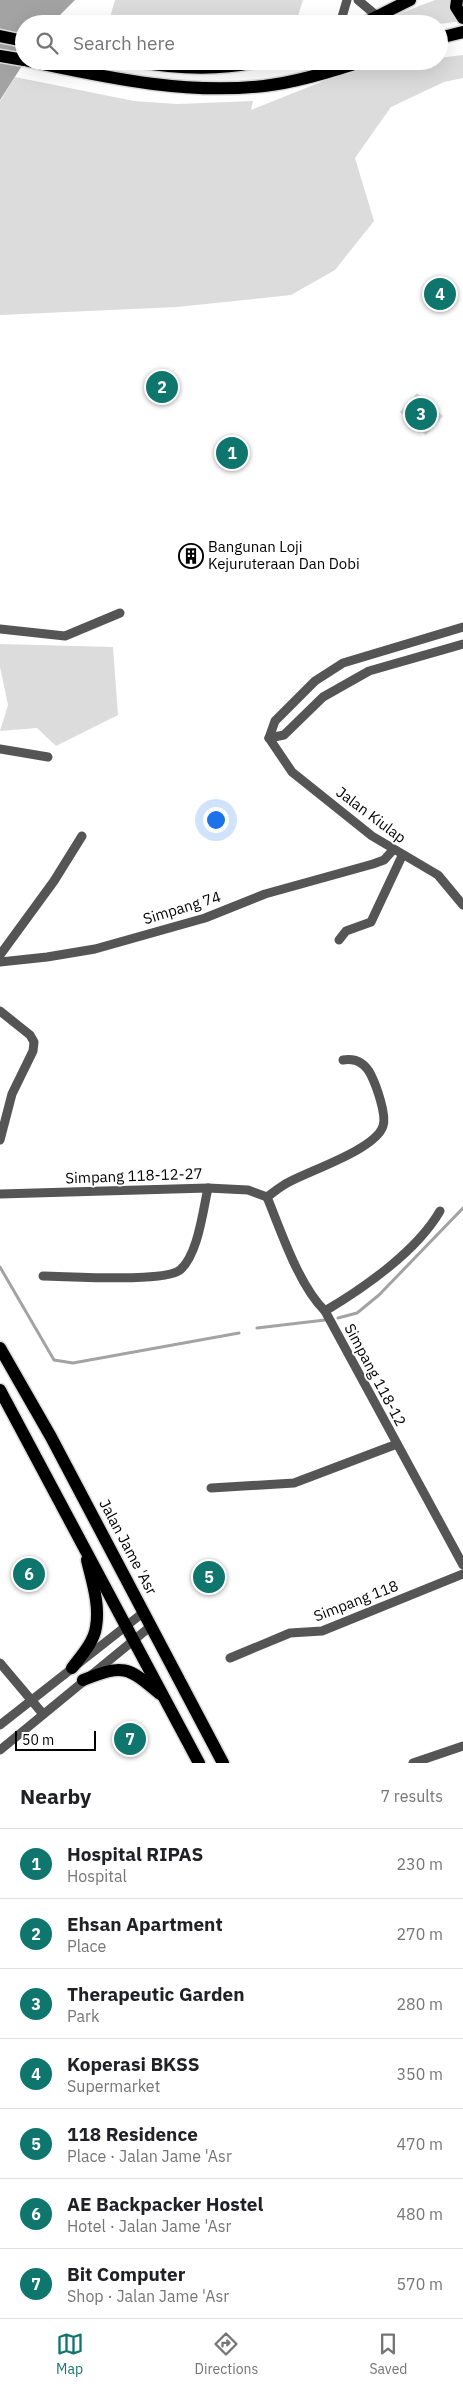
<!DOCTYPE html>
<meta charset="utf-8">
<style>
:root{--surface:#fff;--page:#f2f2f2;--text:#202124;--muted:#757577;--line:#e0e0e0;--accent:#0f766e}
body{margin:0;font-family:"IBM Plex Sans",sans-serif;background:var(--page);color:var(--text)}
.scale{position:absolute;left:15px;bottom:12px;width:81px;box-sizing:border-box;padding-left:5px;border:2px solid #000;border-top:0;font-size:14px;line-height:18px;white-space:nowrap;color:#000;-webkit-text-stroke:4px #fff;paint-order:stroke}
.you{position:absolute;left:215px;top:819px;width:18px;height:18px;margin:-12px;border:4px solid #fff;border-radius:50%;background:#1a73e8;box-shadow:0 0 0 8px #1a73e833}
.badge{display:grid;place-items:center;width:32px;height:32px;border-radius:50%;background:var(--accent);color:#fff;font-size:16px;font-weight:700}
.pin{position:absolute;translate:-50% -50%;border:2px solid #fff;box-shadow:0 1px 5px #0006}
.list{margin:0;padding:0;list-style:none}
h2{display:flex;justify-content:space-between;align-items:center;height:65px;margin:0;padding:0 20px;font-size:21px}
h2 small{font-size:16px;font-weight:400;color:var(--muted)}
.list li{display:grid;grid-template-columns:32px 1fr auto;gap:15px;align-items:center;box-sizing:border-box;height:70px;padding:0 20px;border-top:1px solid var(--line)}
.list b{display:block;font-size:19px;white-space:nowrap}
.list p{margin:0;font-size:16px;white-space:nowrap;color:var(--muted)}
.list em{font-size:16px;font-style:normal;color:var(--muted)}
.icon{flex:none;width:28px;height:28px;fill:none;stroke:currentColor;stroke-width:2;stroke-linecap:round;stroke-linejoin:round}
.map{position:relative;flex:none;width:463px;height:1763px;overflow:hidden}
.search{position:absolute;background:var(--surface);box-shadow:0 5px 20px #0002;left:15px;right:15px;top:15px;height:55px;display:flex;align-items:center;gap:12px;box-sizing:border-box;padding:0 18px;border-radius:28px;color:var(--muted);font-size:19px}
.sheet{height:555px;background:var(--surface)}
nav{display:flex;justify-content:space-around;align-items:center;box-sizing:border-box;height:70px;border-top:1px solid var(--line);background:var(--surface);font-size:14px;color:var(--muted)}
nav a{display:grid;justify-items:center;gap:2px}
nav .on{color:var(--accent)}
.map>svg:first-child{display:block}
.green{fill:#dcdcdc}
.water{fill:#a3a3a3}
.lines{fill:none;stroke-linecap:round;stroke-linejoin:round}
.stream{stroke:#a3a3a3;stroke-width:3}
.primary-casing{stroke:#dbdbdb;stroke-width:15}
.street{stroke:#555;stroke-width:9}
.primary{stroke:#000;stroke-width:12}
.labels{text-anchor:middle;stroke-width:4;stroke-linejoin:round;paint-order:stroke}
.poi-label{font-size:15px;fill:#000;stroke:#fff;text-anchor:start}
.street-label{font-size:15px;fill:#000;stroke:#fff}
</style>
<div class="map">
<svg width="463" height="1763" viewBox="0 0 463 1763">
<rect width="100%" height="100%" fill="#fff"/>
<g class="green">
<path d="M115,0H303L296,22L288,24H108Z"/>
<path d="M435,0H463V21L439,24H372Z"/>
<path d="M463,55V78L444,82L391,107L355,158L374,221L335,270L291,295L177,307L0,315V101L15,77L134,101L177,104L253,101L251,110L361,66L406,61H439V58Z"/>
<path d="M417,393L443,416L426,435L400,412Z"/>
<path d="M0,644L113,647L118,715L56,746L37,728L0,731L8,705L0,667Z"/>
</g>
<path class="water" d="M0,0H75L51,24H24L25,61L0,100Z"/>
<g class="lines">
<g class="stream">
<path d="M0,1267L54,1360L73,1363L239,1333"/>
<path d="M338,1318L357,1313L379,1295L463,1208"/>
<path d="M257,1328L325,1320"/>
</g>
<defs>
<g id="primary">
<path d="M457,0L456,7L463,18"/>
<path d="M362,24L410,0"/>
<path d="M0,36L24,41"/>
<path d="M439,38L463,32"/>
<path d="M0,56L24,60"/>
<path d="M28,61C105,77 184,95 264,86C298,82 331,71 364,61"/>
<path d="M134,61C177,69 219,71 261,61"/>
<path d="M0,1348L51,1437L223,1763"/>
<path d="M0,1390L199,1763"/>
<path d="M72,1668C81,1656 94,1642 96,1627C100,1605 92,1581 87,1560"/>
<path d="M83,1680C124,1664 127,1666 160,1694"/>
</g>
</defs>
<use href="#primary" class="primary-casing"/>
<g class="street">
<path d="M358,0L377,16"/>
<path d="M340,24L347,0"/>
<path d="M0,629L65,636L120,613"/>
<path d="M269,738L292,772L372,836L438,875L463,905"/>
<path d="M269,738L275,721L315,681L343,663L463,627"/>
<path d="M269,738L284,735L323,697L369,671L463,644"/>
<path d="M0,749L48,757"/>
<path d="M339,940L346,931L371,922L402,856"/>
<path d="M0,955L54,881L82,836"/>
<path d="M0,962L47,957L95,949L205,918L265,894L373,864L384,860L393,850"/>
<path d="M0,1011L30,1035L34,1042L33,1051L12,1094L0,1140"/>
<path d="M0,1194L208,1188L248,1190L267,1197"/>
<path d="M267,1197C281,1231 299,1286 325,1311L463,1565"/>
<path d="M267,1197C274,1192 281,1186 289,1182C311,1170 376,1149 383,1126C387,1115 376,1085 371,1075C365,1063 356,1058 343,1060"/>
<path d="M43,1276C67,1276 164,1283 180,1270C198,1255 203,1210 208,1188"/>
<path d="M325,1311C364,1288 417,1251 440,1211"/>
<path d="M211,1488L294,1483L397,1444"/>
<path d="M230,1658L290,1633L322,1631L463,1574"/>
<path d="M0,1663L43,1714"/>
<path d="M0,1725L144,1612"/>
<path d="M0,1750L151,1626"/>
<path d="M413,1763L463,1746"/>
</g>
<use href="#primary" class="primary"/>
</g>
<defs>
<symbol id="building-ring" viewBox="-11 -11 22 22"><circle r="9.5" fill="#fff" stroke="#000" stroke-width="1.5"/><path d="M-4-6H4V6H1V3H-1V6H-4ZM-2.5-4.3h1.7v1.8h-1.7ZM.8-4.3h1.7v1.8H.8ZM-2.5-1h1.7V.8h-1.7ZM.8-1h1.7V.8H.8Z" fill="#000"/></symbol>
</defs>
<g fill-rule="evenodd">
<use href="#building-ring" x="177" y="542" width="28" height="28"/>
</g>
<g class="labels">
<g class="poi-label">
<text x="208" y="552">Bangunan Loji<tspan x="208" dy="17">Kejuruteraan Dan Dobi</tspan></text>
</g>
<g class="street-label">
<text transform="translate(371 815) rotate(37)" y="5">Jalan Kiulap</text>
<text transform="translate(182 908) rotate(-17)" y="5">Simpang 74</text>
<text transform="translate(134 1176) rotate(-2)" y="5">Simpang 118-12-27</text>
<text transform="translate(375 1375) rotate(62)" y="5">Simpang 118-12</text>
<text transform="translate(128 1547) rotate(62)" y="5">Jalan Jame 'Asr</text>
<text transform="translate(356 1601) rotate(-21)" y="5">Simpang 118</text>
</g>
</g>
</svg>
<div class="scale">50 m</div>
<div class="you"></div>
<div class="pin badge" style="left:232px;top:453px">1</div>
<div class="pin badge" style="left:162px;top:387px">2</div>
<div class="pin badge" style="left:421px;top:414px">3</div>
<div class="pin badge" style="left:440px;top:294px">4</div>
<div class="pin badge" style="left:209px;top:1577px">5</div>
<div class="pin badge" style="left:29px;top:1574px">6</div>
<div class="pin badge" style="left:130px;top:1739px">7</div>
<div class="search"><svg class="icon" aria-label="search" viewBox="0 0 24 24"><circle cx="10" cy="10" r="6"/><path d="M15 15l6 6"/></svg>Search here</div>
</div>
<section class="sheet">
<h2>Nearby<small>7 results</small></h2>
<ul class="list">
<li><span class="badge">1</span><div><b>Hospital RIPAS</b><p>Hospital</p></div><em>230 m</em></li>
<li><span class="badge">2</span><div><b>Ehsan Apartment</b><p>Place</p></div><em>270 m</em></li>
<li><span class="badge">3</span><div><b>Therapeutic Garden</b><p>Park</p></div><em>280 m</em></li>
<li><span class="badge">4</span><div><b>Koperasi BKSS</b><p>Supermarket</p></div><em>350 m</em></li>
<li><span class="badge">5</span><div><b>118 Residence</b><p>Place · Jalan Jame 'Asr</p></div><em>470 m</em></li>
<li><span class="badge">6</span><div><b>AE Backpacker Hostel</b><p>Hotel · Jalan Jame 'Asr</p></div><em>480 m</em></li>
<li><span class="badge">7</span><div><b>Bit Computer</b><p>Shop · Jalan Jame 'Asr</p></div><em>570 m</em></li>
</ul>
</section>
<nav>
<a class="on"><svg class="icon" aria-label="map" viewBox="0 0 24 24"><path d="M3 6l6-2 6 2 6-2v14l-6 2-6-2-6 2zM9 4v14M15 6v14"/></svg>Map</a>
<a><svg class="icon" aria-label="directions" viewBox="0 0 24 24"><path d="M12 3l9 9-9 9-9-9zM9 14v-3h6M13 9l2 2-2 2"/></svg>Directions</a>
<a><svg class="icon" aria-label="saved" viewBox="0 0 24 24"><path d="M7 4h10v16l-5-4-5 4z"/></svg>Saved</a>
</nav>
